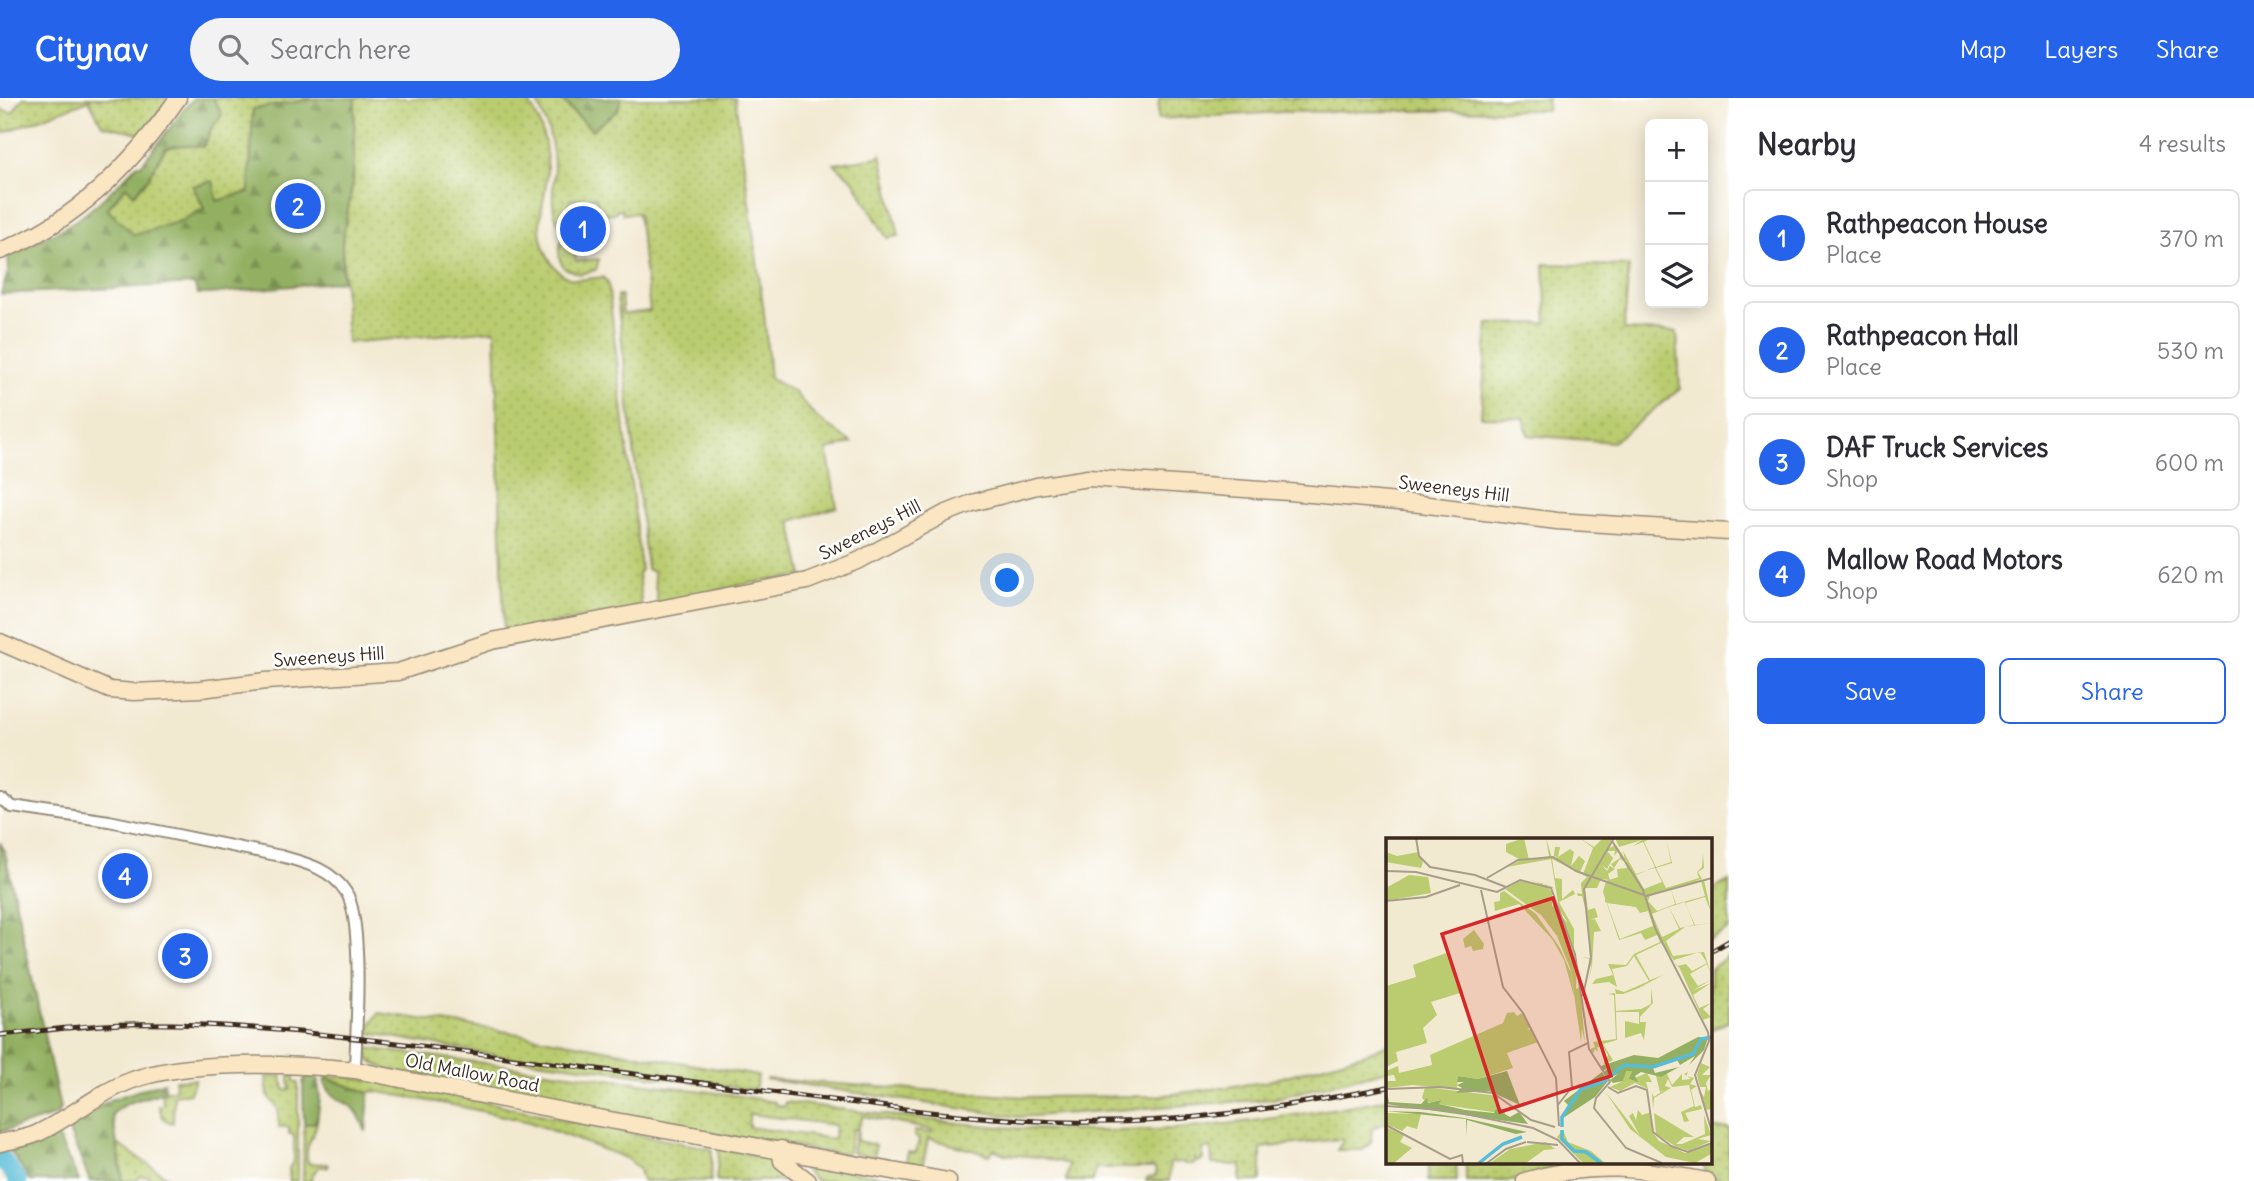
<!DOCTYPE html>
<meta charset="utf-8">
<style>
:root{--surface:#fff;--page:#f2f2f3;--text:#2b2b33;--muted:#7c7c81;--line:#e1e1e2;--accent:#2563eb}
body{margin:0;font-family:Delius,sans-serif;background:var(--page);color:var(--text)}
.controls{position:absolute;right:21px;top:21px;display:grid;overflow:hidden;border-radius:10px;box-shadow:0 4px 18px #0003}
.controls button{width:63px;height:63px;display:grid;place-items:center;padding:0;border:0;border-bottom:2px solid var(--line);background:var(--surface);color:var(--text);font:35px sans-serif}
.you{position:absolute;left:1008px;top:483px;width:24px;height:24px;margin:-18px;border:5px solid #fff;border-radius:50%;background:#1a73e8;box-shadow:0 0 0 10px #1a73e833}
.badge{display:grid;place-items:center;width:46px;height:46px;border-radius:50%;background:var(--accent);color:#fff;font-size:23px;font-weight:700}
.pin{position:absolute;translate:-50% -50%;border:4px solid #fff;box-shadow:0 2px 7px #0006}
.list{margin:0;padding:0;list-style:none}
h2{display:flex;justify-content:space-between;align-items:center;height:91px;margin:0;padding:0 28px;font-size:30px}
h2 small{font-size:23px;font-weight:400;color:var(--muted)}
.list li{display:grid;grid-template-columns:46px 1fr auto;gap:21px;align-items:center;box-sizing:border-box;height:98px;margin:0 14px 14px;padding:0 14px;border:2px solid var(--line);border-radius:10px}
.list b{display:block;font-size:26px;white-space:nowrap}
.list p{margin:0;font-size:23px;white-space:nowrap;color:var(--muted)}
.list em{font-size:23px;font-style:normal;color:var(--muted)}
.actions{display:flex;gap:14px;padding:21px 28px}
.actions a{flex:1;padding:16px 0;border:2px solid var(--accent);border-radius:10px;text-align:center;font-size:24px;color:var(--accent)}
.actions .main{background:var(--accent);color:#fff}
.icon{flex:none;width:38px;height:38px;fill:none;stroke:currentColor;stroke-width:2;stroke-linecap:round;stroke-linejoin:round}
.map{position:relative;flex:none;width:1729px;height:1083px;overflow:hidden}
header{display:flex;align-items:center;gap:42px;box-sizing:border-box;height:98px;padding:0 35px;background:var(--accent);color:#fff}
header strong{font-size:33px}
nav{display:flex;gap:38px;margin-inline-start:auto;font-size:24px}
.search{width:490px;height:63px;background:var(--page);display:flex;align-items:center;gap:18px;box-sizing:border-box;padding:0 24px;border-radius:38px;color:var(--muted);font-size:26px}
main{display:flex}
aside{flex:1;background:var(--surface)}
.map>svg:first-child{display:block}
.grass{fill:url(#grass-dots);stroke:#7a7b46;stroke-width:2;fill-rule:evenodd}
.forest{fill:url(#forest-firs);stroke:#676d40;stroke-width:2}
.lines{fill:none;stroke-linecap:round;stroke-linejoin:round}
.river{stroke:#58bcd6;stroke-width:18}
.street-casing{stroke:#968a78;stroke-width:14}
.secondary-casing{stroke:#968a78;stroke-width:19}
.street{stroke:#fff;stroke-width:10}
.secondary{stroke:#fbe6c3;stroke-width:16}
.rail-casing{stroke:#3b2a1e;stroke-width:5}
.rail{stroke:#fff;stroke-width:2.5;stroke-dasharray:8;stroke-linecap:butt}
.labels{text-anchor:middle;stroke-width:5;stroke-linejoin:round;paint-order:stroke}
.street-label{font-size:18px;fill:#3b2a1e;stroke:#fff}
.inset-river{fill:none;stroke:#58bcd6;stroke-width:3.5}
.inset-road{fill:none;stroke:#a99d89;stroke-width:2}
.view{fill:#d62828;fill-opacity:0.15;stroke:#d62828;stroke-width:3.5}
.inset-edge{fill:none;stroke:#3b2a1e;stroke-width:3.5}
</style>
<header>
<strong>Citynav</strong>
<div class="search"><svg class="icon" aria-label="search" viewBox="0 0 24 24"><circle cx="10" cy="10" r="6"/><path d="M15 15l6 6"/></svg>Search here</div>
<nav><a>Map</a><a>Layers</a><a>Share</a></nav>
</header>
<main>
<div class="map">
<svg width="1729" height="1083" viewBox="0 0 1729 1083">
<defs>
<pattern id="grass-dots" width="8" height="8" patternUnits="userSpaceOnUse" patternTransform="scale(1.75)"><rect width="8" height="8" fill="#bacc6f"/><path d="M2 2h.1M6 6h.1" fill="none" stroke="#a1af60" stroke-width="1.8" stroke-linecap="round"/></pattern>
<pattern id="forest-firs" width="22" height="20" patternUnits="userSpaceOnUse" patternTransform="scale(1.75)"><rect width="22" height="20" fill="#93b062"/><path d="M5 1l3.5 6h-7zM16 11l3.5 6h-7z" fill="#798f50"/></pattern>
</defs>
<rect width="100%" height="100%" fill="#fff"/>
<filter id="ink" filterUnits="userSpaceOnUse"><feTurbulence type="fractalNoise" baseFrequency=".0143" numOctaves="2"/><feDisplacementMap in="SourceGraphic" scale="14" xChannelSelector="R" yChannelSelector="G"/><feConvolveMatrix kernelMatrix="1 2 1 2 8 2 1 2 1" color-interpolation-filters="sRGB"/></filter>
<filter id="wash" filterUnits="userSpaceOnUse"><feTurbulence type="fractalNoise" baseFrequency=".00686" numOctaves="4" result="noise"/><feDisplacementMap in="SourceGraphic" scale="28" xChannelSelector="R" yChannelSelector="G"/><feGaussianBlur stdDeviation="1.57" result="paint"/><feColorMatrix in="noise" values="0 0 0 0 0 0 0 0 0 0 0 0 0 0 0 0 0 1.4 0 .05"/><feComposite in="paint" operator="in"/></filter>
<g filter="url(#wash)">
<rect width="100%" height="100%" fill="#f2e9d1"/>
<g class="grass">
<path d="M23,0H171L141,36L102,27L89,2L0,36V11L12,15Z"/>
<path d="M213,0H321L253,11L249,94L217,103L193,88L204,110L181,123L134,138L107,112L126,87L134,97L149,79L165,50L183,47L203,49L211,31L222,17Z"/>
<path d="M355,0H525C541,19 547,46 547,70C548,104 530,126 548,159C564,187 576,182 603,179L608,185L641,472L638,476L641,501L640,510L504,534L495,232L347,245L342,146L353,83Z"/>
<path d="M534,0H560L572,14L592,32L618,12L621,0H735L764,215L770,280L794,294L816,319L852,345L827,352L837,409L791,423L803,478L751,485L658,506L653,474L647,471L617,198H621L623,216L650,213L638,115L623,116L622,111L616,112L615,115L594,116L593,110L597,109L596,99L570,102V130L562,131C548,111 554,95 554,73C554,46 548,23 534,0Z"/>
<path d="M1159,0H1548L1547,12L1283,14L1158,21Z"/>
<path d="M881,56L899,138L887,140L853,82L834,66L877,59Z"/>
<path d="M571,137L575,147L576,163L599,161L596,172L580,176L564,170C556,158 559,150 563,138Z"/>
<path d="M1544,166L1629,168L1624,232L1677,234L1680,291L1613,344L1528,337L1524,320L1481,319L1488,226L1547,225Z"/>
<path d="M1729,783V831L1710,842V793Z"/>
<path d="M1729,858V923L1710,932V871Z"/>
<path d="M379,915L485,930L758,978L755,992L506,959L365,934Z"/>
<path d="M1388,946V972L1272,1001L1018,1019L765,981L1026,999L1158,998L1265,984L1367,955Z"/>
<path d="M366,950L734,997L775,1004V1007L784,1009L785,1004C909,1020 1031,1038 1156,1032C1234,1028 1311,1015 1388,1001V1024L1372,1030L1371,1044L1363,1052H1337L1343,1043L1340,1041L1261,1050V1081L1259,1083H1240L1241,1067L1212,1066L1211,1050L1203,1051V1062L1197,1064L1195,1061L1194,1066H1184V1064L1170,1065L1169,1083H1146L1147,1080L1156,1078L1155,1070H1096L1093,1083H1066L1069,1066L1040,1059L1004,1056L994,1051L990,1057L928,1040L923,1067L906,1064L908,1054L916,1055L919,1041L914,1038L915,1033L931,1035L932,1032L863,1018L858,1031L857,1043L875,1047L874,1059L852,1055L857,1031H853L847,1057L713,1036L388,972L369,962ZM749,1016L835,1027L834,1041L749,1029Z"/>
<path d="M294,977V983L298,985V1083H290L289,1070L294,1063V1037L289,1036V1029H279L278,1011L268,997L266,979L282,978L284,992H290L289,978Z"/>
<path d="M326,977C408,983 490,1005 569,1023C617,1034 665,1041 712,1051L711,1083H642L639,1071L626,1060L529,1024L463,1009L374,993L369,995L326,980Z"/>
<path d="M195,981L190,995L174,997L173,1025C162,1023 162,1018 159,1008L163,1007L162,995L175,991V982Z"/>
<path d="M317,1024C314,1041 304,1044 308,1065L328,1066V1069H319L312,1077L311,1083H303L304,1026Z"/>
<path d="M1729,1030V1083L1705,1077L1704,1064H1710V1031Z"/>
<path d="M118,1046L173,1083H153L149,1079L139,1078L137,1083H123Z"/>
<path d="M723,1050L765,1060L799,1083H716L719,1051Z"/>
<path d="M1428,1064H1456L1457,1083H1428Z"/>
<path d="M1466,1064H1623L1555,1070L1512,1083H1466Z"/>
<path d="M805,1065L905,1083L882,1081L881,1083H816L800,1068Z"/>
</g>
<g class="forest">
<path d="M193,0H213L222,17L211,31L203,49L183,47L165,50L149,79L134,97L126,88L107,111L134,137L181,123L204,110L193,88L213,83L217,103L249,94L253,11L321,0H355L353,83L342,146V183L208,196H198L194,186L1,196L9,171L8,156C33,145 60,134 82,118C103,103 120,84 138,66L141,67Z"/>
<path d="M560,0H621L618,12L592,32Z"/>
<path d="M0,744L5,755L60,1010L57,1017L0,1034Z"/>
<path d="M306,978H317L320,999L317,1024L304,1026L303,985Z"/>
<path d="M326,980L369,995L366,1034C363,1027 361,1019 356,1013C341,997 335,1007 324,983Z"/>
<path d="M164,984L166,993L128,1005L112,1016L123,1083H90L67,1028L110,1002Z"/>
<path d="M56,1036L79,1083H30L10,1052L31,1047Z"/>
</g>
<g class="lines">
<path class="river" d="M0,1058L18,1083"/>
</g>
</g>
<g filter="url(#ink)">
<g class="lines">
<defs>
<path id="street" d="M0,699L12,709L109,723L281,758C306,765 331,771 346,794C364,822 356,935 355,972"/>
<g id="secondary">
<path d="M0,153C76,124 132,66 178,0"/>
<path d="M0,544L110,592L134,594L201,591L266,583L398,574L492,543L807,483L858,463L944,416L972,405L1037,388L1088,380L1289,394L1420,406L1557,423L1729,434"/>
<path d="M0,1045C12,1042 25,1041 36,1036C69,1021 96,996 130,983C186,961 294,966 355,972L593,1019L948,1083"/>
<path d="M781,1051L782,1063L808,1083"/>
<path d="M1525,1083C1592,1063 1641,1070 1707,1083"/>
</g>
</defs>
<use href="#street" class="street-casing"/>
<use href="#secondary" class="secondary-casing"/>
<use href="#street" class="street"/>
<use href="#secondary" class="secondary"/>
<defs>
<g id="rail">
<path d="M1710,854L1729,843"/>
<path d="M0,937C42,933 84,927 126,926C239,924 350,939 461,953C577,969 693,984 809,999C895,1010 981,1022 1068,1024C1177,1027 1281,1010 1388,989"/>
</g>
</defs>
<use href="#rail" class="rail-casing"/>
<use href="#rail" class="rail"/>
</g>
</g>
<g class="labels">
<g class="street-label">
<text transform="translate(1454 391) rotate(7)" y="6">Sweeneys Hill</text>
<text transform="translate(870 432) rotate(-27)" y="6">Sweeneys Hill</text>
<text transform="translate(329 559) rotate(-4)" y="6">Sweeneys Hill</text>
<text transform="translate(472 975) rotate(11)" y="6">Old Mallow Road</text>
</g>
</g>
<g transform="translate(1386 740)">
<rect width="326" height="326" fill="#f2e9d1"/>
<path d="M138,0L143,22L163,18L160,0L166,20H172L168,18L167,5L168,17L169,9H174L172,19L184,11L188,14L185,28L193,18L199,23L194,34L197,36L207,10L194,0L208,9L217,0H227L221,11L230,7L241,24L237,28L241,25L234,21L228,30L225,26L234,20L233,12L228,18L229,13H221L227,20L221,31L216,27L221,33L224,28L229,31L222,36L224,42L215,41L211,50H199L202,72L209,70L212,79L204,82L209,81L215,93L208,94L206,128L202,145L206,125L202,134L204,121L196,119L204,120L202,81L196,58H192L191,55L196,56L195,45L201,39L166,21L169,40L176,41V61L187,52L189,56L173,64L188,91V110L171,73L167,50L142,41L167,49L172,75L182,85L173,71L165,21L121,29L135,22L120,14V6ZM229,0H265L258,4L270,29L285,24L280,0L286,25L270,30L280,50L313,40L311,34L316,29L317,16L318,30L312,34L316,41L309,43L318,42L325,74L319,59L299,65L309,87L325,85L299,89L280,103L287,118L318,114L325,136L321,126L304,136L312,148L325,142L306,153L325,145L307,157L313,170L325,165L317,171L325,179L317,182L294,131L275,105L250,117L264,142L277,137L253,150L237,156H230L229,151L238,154L263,143L248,118L241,128L226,131L231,149L223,144L206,146L210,141L227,137L222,126L240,127L248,116L274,104L271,97L259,102L255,95L233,102L217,54L220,43L232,39L231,31L241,30L237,13L250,36L260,33L250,37L258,51L276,44L269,30L260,32L269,29L257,4L247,8L256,2L233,9ZM315,43L319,58L290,66L285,51ZM285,51L289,66L271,73L262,63L264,58ZM299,64L308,87L294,90L283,69ZM221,65L250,69L254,75L262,73L267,88L234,101ZM283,69L293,91L276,99L266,76ZM314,114L321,125L306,133L300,126L291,128L288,122ZM0,14L11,18L32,14L37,24L35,30L0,24ZM23,37L42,39L45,55L0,63V50ZM134,43L158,46L166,54V69L168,66L182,95L191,126L190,151L194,149L199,205L196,191L195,204L184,130L171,98L155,77L119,51ZM118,53L150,76L174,110L185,135L189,162L178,122L166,101L133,66L109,73L108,64L114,63V55ZM88,92L98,106L97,111L87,113L85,108L79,110L77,101ZM63,114L77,154L45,164L51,177L37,190L41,205L10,214L12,223L0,229V148L30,139L27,127ZM265,150L267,165L254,179V184H260L258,202L255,195L239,200V183L253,186V174H230L231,202L217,206L227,222L217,227L222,217L218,210L211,209L212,214L209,211L207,216L204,211L209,209L207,204L230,201L228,157L222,156L229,155L230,173L255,171L265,166ZM128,174L131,178L136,175L144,189L141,192L145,191L152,204L121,215L127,230L92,241L72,238L71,251L27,247L0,250V243H10L8,237L0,238V233L12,228L13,235L46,227L44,217L117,185L121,175ZM315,225L324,229L316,237H325L320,245L322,253L325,251V271L319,272L313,251L318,259L320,249H314L311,237ZM239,233H246L244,242L261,235L266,244H260L262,251L249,245L234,253L224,249L237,243ZM302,234L300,238L308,240L304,246L311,248L305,252L309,269L315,267L316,271L299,275L303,283L298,284L295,274L308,268L303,247L286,249L282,241L279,248L285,250L268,260L267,272L266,255L268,259L278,252L274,254L270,238L281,236L286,247L296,236V242L305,241L298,236ZM39,249L113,258L111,265L120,276L52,266L54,262L41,265L36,260ZM219,253L254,298L243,278L247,275L250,282L252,272L256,277L265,274L266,293L273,303L299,315L325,306V316L309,325L280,319L244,291ZM0,275L35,276L31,291L21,288L16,293L0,286ZM268,275L308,299H298L290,306H296L319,296L318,277L325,297L312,301L325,303L303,313L289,308L270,296ZM0,289L18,297L14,304L26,310L8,325H0ZM177,292L182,304L205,313L219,325H197L171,299ZM160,304L169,311L158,312L140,325H104L124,311Z" fill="#bacc6f" fill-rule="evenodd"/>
<path d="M312,199L322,200L318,212L303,227L309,218L294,227L291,222L267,230L269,235L293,229L275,239L255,234L249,238L252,244L243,241L246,233H240L237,243L227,245L224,242L232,236L223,240L218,234L223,229L217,233L215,228L248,217L272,220ZM121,233L134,267L103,253L70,255L76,250L71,247L78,244H71L72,238L92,241ZM216,234L222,243L209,259L174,282L182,267L178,263ZM0,251L3,264L35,266L41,260L42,265L55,262L53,266L79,272L108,275L110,271L124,279L133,274L142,286L0,266ZM0,273L35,274L78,280L141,294L130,296L81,282L80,299V281Z" fill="#93b062"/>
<path d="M220,43L255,57L252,69L219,64Z" fill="#bacc6f"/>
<path class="inset-river" d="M291,221L307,216L315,201L326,199M176,289V279L195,251L217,244L238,227L267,229L291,221M176,292V301L188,313L200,314L215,325M93,325L117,306L136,299"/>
<path class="inset-road" d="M30,0L33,18L44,29L89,37L120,49M226,3L257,52L270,92L322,194L323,203L309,237L326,294M0,33L30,34L111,54L134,42L165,50L189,116L203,211L224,244L210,260L208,270L240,310L276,325M101,40L132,22L167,19L190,33L258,57M95,52L117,149L137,175L170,240L173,288M260,58L326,40M0,63L40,59L74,47M197,158L205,119L198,51L228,0M222,249L232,255L250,248L261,252L267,294L285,308L302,314L326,305M0,251L54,249L107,255L145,282L169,289M0,268L60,272L147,290L172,302L194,325M171,268L186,249L183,214L202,205M0,287L64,321L76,317L77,325M141,304L172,307M101,325L120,311L140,304"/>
<path class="view" d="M167,60L225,238L114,274L56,96Z"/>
<rect width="326" height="326" class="inset-edge"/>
</g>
</svg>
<div class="controls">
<button>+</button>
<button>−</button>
<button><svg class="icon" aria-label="layers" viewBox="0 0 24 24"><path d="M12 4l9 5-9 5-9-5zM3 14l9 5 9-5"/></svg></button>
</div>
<div class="you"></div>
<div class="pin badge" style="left:583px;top:131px">1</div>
<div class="pin badge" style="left:298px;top:108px">2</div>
<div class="pin badge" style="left:185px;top:858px">3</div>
<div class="pin badge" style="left:125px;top:778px">4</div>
</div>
<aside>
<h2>Nearby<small>4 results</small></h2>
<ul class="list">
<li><span class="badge">1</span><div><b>Rathpeacon House</b><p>Place</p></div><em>370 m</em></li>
<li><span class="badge">2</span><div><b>Rathpeacon Hall</b><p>Place</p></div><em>530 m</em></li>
<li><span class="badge">3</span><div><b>DAF Truck Services</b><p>Shop</p></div><em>600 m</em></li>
<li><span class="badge">4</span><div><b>Mallow Road Motors</b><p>Shop</p></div><em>620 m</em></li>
</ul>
<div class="actions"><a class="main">Save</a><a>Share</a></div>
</aside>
</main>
